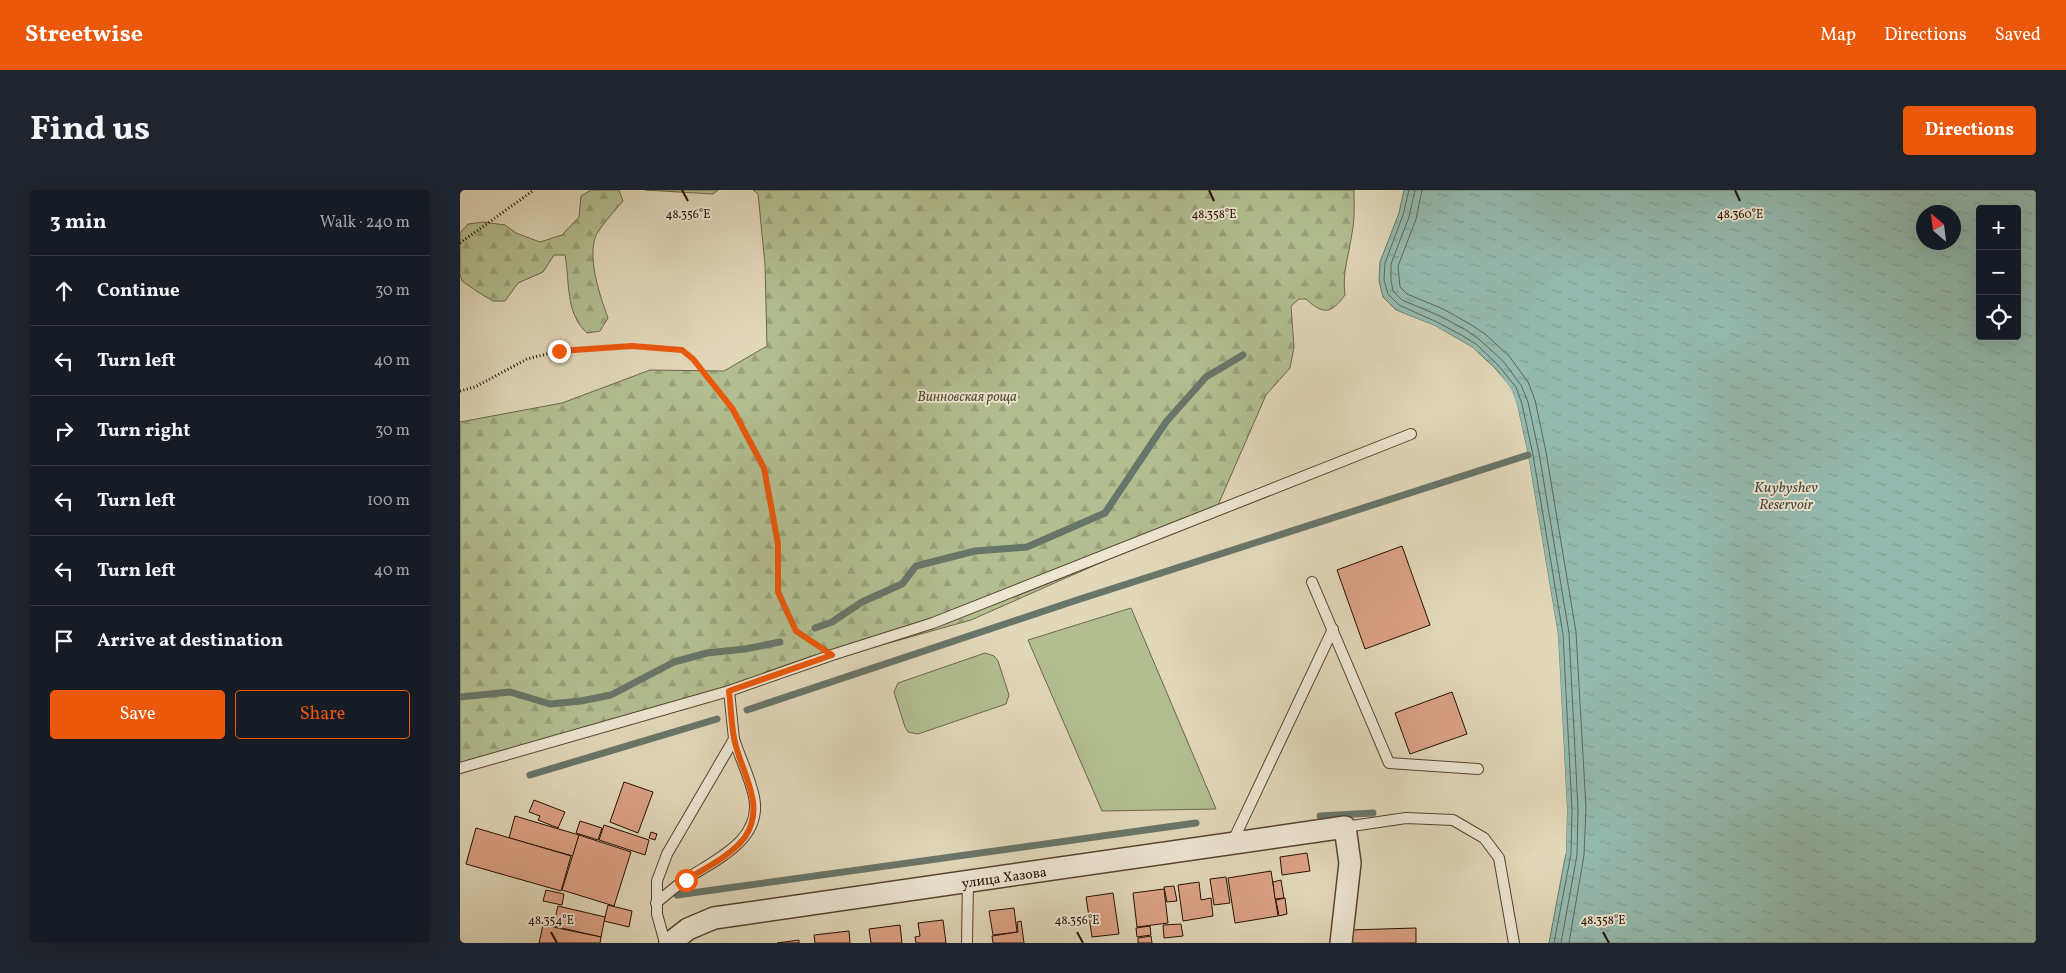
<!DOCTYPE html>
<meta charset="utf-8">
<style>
:root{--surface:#171b24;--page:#20242c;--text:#f1f3f6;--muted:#9ea1a6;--line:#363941;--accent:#ea580c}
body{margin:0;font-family:Vollkorn,serif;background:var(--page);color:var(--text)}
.controls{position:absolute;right:15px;top:15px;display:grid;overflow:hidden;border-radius:5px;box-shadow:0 5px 20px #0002}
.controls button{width:45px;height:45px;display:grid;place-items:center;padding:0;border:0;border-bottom:1px solid var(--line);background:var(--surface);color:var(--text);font:25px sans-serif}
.compass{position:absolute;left:1456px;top:15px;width:45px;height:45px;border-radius:50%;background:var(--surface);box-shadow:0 5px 20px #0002;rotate:332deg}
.stop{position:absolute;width:15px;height:15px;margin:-11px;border:4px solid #ea580c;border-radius:50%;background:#fff}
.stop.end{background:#ea580c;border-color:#fff;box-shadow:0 1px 5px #0008}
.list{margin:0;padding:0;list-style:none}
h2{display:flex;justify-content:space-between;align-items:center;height:65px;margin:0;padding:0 20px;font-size:21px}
h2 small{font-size:16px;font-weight:400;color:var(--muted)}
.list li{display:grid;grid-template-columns:32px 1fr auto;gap:15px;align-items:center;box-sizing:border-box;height:70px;padding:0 20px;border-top:1px solid var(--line)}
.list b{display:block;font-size:19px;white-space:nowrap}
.list em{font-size:16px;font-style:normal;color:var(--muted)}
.actions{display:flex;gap:10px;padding:15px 20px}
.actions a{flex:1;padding:11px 0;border:1px solid var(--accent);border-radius:5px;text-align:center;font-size:18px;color:var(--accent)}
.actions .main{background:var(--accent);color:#fff}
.icon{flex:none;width:28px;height:28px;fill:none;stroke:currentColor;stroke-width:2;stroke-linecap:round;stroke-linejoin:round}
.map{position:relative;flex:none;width:1576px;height:753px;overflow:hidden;border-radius:5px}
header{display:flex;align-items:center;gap:30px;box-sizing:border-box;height:70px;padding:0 25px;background:var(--accent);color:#fff}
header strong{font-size:24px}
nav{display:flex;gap:28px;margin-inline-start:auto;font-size:18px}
.intro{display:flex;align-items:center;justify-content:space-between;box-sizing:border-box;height:120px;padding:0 30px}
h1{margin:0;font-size:35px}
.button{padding:12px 22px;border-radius:5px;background:var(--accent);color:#fff;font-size:18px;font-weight:700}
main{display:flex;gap:30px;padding:0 30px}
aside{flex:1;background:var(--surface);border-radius:5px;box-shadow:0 5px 20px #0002}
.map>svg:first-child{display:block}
.forest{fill:url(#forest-firs);stroke:#6c6848}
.park{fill:#b2be90;stroke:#6c6848}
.water{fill:url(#water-ripples);stroke:#687669;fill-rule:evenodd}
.pier{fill:#e1d7b9}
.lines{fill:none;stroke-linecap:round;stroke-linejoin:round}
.shore{stroke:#5d6658;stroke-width:1}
.stream{stroke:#687669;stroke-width:7}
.building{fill:#dca185;stroke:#261100}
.lane-casing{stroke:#55422e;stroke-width:12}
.street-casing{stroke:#55422e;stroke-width:24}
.path{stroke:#261100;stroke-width:3;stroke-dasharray:1 2.5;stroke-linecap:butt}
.lane{stroke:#ece5d2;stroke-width:10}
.street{stroke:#ece5d2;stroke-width:21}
.route{stroke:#ea580c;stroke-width:6}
.ticks{fill:none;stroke:#261100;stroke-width:2}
.labels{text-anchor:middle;stroke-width:4;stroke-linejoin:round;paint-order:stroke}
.park-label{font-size:14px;font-style:italic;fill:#574e32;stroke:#ece5d2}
.street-label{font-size:14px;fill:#261100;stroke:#ece5d2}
.water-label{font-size:15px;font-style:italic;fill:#4c4c3d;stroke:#ece5d2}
.ticks-label{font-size:12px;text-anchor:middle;fill:#261100;stroke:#ece5d2;stroke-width:4;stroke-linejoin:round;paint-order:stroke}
</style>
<header>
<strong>Streetwise</strong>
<nav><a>Map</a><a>Directions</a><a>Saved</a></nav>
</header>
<div class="intro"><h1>Find us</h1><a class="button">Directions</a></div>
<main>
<aside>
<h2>3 min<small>Walk · 240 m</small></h2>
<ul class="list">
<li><svg class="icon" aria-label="ahead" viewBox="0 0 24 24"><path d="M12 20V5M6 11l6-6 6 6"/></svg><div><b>Continue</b></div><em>30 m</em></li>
<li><svg class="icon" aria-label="left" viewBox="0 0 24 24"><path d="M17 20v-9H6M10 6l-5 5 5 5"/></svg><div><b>Turn left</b></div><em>40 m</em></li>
<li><svg class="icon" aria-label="right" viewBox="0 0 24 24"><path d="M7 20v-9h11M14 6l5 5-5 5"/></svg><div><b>Turn right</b></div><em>30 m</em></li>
<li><svg class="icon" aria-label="left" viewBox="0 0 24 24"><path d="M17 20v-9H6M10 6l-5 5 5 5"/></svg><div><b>Turn left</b></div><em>100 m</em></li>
<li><svg class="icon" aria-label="left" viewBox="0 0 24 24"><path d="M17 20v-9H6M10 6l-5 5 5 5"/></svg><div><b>Turn left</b></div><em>40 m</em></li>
<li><svg class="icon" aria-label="arrive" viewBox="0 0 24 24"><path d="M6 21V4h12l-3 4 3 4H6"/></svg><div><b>Arrive at destination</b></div></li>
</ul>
<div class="actions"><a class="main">Save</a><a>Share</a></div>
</aside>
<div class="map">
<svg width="1576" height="753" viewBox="0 0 1576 753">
<defs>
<pattern id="forest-firs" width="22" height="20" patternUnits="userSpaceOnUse" patternTransform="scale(1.25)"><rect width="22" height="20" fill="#b2be90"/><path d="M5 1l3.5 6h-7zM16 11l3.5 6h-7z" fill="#99a27a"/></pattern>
<pattern id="water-ripples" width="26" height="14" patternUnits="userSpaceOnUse" patternTransform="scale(1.25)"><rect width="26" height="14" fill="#94baaf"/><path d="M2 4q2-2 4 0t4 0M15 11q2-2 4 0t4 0" fill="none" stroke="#7f9f95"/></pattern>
</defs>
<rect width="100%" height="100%" fill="#e1d7b9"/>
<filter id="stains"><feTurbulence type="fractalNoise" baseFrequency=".004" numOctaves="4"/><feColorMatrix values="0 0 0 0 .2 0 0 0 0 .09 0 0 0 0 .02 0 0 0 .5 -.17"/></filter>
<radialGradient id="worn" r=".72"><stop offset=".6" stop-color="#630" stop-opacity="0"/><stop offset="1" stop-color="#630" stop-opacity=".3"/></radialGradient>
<g class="forest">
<path d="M131,0H159L163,11C157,18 137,40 135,48C128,71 140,106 148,128L140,141L127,143C105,123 110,92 105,65H94L83,82L58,93L45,111H33L18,102L2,91L0,84V43L8,34L24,32L45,35L56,43L80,52L102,45L119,27L121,6Z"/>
<path d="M185,0H258L253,4Z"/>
<path d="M293,0H894C894,15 895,28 892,43C889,66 882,81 885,105C871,124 863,125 846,109H839L831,116L834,157L830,178L806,205L755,322L511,430L0,573V232L102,213L190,180L264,181L307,156L305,74L298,4Z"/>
</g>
<g class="park">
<path d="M671,418L756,619L642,621L568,450Z"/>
<path d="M525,463L534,466L538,471L549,505L546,514L458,544L448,542L445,537L434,502L438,493Z"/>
</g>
<path class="water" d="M944,0H1576V753H1089L1106,663L1107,619L1098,445L1068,265L1057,215L1043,188L1035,178L1013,158L1000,150L975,136L936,120L923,107L919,91L920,72L939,23ZM1520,19H1557V146H1520ZM1464,22H1494V52H1464Z"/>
<path class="pier" d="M932,119L975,136L1013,158L1043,188L1051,199L1057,215L1068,265L1098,445L1107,619L1106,663L1101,675L1105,619L1095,445L1065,266L1054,216L1049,200L1041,189L1011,160L974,138Z"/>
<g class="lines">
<g class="shore">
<path d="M949,0L943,25L925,73L924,90L928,104L939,115L977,132L1003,146L1016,154L1038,175L1056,197L1062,214L1073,265L1103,444L1112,619L1111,664L1094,753"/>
<path d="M955,0L949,27L931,74V90L933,101L942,110L980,126L1006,140L1020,150L1043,171L1061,195L1068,212L1079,263L1109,443L1118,619L1117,665L1101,753"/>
<path d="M962,0L956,29L938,76L940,97L947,104L983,119L1010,134L1025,144L1049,166L1068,192L1075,210L1086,262L1116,442L1126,618L1124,665L1109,753"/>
</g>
<g class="stream">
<path d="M355,438L372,432L402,412L442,394L456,376L515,361L567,357L645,323L706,232L746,187L783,165"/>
<path d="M0,507L50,502L90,514L121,511L151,505L214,472L247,463L285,459L320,452"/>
<path d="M287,520L614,411L1068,265"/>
<path d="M70,585L257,529"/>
<path d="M860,626L913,623"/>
<path d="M217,705L736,633"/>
</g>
</g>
<g class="building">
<path d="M942,356L970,435L905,459L877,380Z"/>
<path d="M992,502L1007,544L950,564L935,523Z"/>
<path d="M164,592L193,602L178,643L150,632Z"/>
<path d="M74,610L105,622L98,638L78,630L80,626L69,622Z"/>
<path d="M55,626L119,645L113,666L49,648Z"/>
<path d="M120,631L142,638L138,650L116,643Z"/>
<path d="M144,635L189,650L185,665L139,650Z"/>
<path d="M16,638L111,666L101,701L6,674Z"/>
<path d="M191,642L197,644L195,650L189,648Z"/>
<path d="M119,645L171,662L154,716L102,700Z"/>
<path d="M847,663L850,681L822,685L820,667Z"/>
<path d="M811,681L818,726L775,733L768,688Z"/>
<path d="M766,687L770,713L754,715L750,689Z"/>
<path d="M821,690L824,708L815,709L813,692Z"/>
<path d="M739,692L741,710L751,708L753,726L723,731L718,695Z"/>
<path d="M714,696L717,711L707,712L704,697Z"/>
<path d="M704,699L708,733L677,737L673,703Z"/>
<path d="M86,700L104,704L102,715L83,711Z"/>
<path d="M653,703L659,744L632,747L626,707Z"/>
<path d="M825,708L827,724L819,726L816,710Z"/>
<path d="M148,715L172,721L169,737L144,731Z"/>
<path d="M98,716L145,727L141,747L93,736Z"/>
<path d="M554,718L557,742L533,745L529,721Z"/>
<path d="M483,730L486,753H456L455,747L460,746L458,733Z"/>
<path d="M561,731L564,753H533L532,746L558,742L557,732Z"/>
<path d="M721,734L723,746L704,748L703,735Z"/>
<path d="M83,735L141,747L140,753H79Z"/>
<path d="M440,735L442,753H411L409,739Z"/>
<path d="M690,736L691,745L677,747L676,738Z"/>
<path d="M956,738V753H889V740Z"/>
<path d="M389,741L390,753H355L354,745Z"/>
<path d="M691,746L692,753H678V748Z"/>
<path d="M339,750V753H317Z"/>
</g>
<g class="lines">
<defs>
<g id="lane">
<path d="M852,392L929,573L1018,579"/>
<path d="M0,578L269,501L372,465L473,433L951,244"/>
<path d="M885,637L946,628L993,630L1024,648L1039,668L1054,753"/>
<path d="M772,653L873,439"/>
<path d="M196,713C206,705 216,696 226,689C255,670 303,650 294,607C290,587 280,568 274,549"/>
<path d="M205,753L197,724V691L207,664L274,549L269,501"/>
<path d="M507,753L508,692"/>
</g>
<path id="street" d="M210,753L228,739L254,728L885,637L890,673L881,753"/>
</defs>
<use href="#lane" class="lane-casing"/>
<use href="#street" class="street-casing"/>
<g class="path">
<path d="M0,53L74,0"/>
<path d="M0,201L15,197L67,169L99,161L172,156L222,160L233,169L272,218L304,278L318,354V402L336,441L355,454"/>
</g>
<use href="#lane" class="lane"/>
<use href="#street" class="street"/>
</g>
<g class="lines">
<path class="route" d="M99,161L172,156L222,160L233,169L272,218L304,278L318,354V402L336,441L372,465L269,501C271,517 271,532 274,548C280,581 307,614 285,647C271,666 245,678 226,690"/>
</g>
<path class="ticks" d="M222,0L228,11M749,0L754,11M1275,0L1280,11M91,742L97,753M617,742L623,753M1143,742L1149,753"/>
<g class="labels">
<g class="park-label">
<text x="507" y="211">Винновская роща</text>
</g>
<g class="street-label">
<text transform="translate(544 687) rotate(-8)" y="5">улица Хазова</text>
</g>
<g class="water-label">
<text x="1326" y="302">Kuybyshev<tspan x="1326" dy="17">Reservoir</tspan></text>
</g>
</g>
<g class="ticks-label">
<text x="228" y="28">48.356°E</text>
<text x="754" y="28">48.358°E</text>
<text x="1280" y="28">48.360°E</text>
<text x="91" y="734">48.354°E</text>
<text x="617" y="734">48.356°E</text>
<text x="1143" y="734">48.358°E</text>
</g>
<rect width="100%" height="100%" filter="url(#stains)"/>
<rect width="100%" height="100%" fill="url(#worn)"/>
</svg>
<div class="controls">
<button>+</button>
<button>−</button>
<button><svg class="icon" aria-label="locate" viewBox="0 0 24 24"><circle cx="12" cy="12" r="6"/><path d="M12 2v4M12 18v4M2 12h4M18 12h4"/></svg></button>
</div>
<svg class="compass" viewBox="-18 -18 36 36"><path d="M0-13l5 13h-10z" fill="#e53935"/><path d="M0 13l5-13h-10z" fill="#9ea1a6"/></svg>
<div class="stop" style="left:226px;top:690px"></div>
<div class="stop end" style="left:99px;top:161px"></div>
</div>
</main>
